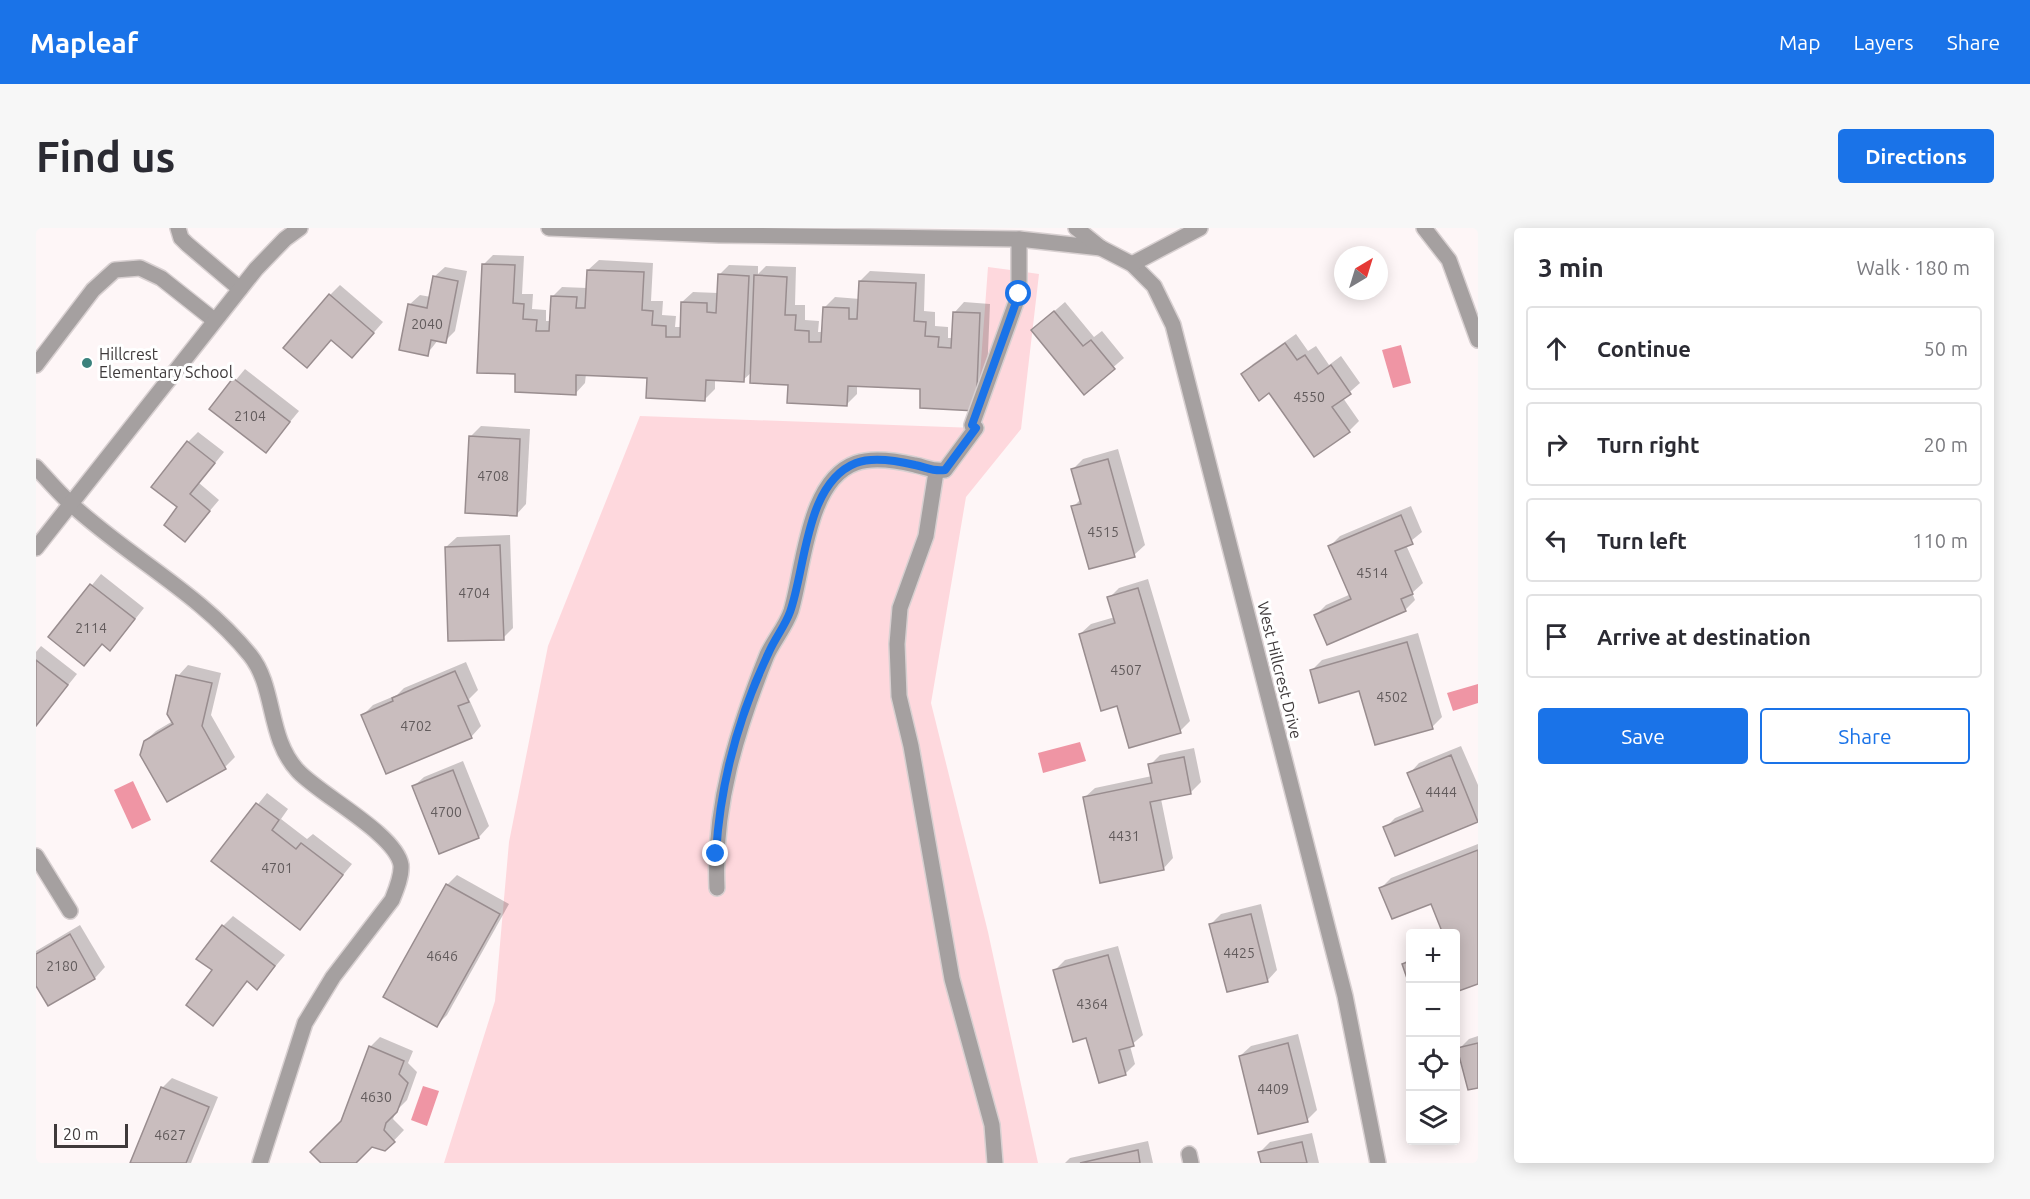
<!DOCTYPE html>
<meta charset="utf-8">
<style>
:root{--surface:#fff;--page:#f7f7f7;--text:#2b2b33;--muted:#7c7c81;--line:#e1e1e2;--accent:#1a73e8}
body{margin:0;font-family:Ubuntu,sans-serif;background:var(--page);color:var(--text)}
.controls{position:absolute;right:18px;bottom:18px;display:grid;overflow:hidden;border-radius:6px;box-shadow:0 3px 15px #0003}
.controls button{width:54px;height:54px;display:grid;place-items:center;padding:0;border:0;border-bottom:2px solid var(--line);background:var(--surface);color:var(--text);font:30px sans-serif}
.compass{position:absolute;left:1298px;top:18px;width:54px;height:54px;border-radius:50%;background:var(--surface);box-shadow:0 3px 15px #0003;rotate:38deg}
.scale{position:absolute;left:18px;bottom:15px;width:74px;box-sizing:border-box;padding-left:6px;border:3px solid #3f3a3b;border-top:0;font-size:16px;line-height:21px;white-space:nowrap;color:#3f3a3b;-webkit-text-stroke:4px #fff;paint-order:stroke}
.stop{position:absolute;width:18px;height:18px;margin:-14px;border:4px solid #1a73e8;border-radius:50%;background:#fff}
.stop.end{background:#1a73e8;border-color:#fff;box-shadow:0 2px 6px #0008}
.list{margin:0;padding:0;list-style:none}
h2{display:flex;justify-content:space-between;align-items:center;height:78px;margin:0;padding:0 24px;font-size:26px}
h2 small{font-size:20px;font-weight:400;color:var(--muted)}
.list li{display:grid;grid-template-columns:39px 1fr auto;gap:18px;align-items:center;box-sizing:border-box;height:84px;margin:0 12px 12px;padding:0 12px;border:2px solid var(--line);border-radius:6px}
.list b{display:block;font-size:22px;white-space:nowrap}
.list em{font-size:20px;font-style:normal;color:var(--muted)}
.actions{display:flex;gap:12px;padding:18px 24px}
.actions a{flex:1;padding:14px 0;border:2px solid var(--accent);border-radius:6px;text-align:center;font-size:21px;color:var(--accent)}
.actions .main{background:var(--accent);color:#fff}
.icon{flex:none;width:33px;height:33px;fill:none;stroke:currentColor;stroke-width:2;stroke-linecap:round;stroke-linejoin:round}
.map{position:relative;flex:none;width:1442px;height:935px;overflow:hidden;border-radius:6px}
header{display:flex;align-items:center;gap:36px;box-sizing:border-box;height:84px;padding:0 30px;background:var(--accent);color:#fff}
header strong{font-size:28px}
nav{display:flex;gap:33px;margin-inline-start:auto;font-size:21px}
.intro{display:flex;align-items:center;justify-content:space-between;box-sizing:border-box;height:144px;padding:0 36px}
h1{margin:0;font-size:42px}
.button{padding:15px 27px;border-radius:6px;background:var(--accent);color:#fff;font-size:21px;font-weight:700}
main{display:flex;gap:36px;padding:0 36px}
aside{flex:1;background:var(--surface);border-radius:6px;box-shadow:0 3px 15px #0003}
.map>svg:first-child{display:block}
.green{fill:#fed8dd}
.water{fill:#ef95a4}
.shadow{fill:#0003}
.building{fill:#c9bdbe;stroke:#998d8f;stroke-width:1.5}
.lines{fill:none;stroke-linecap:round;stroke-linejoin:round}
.minor-casing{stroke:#d8d0d1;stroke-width:18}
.minor{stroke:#a5a0a0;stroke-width:15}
.route{stroke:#1a73e8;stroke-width:8}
.poi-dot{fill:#3b827d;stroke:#fff;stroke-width:2}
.labels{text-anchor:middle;stroke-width:6;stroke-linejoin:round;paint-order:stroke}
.number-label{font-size:14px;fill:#625b5c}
.poi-label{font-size:16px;fill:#3f3a3b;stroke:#fff;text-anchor:start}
.street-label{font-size:16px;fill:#3f3a3b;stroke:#fff}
</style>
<header>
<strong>Mapleaf</strong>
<nav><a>Map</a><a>Layers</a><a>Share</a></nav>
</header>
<div class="intro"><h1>Find us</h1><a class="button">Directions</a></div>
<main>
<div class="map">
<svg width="1442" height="935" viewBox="0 0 1442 935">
<rect width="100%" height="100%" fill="#fef6f7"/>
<path class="green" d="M952,39L1003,46L985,201L930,269L895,475L952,704L1002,935H408L459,773L473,614L512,418L604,188L940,200Z"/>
<g class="water">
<path d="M1365,117L1375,155L1357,160L1346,122Z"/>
<path d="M1442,456V475L1417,483L1411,465Z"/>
<path d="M1044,514L1050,533L1007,545L1002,525Z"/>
<path d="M97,553L115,592L96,601L78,562Z"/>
<path d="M387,858L403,863L391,898L375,892Z"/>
</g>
<g class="shadow">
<path d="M457,27L488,28L486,66H497L496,81L510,82V93H515L516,69L526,59L551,60L552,42L563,32L617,35L615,73H627L626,87L640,88L639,99H645L646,74L657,64L682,65L683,47L693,37L722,38V46L730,38L760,39L759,77H769V92L783,93L782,104H787L788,80L799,69L824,71V53L834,43L889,46L888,83L899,84V98L912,99V110H917L918,85L928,74L954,76L950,171L886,159L821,156V166L811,176L716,144L707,152L679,151V161L669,171L613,149L550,146L549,155L539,166L481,145L447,37Z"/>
<path d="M409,39L431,43L419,103L409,113L402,112L391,126L373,77L384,67L395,69L398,49Z"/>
<path d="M304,57L347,94L326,118L294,67Z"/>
<path d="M1029,74L1058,109L1066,103L1088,130L1048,164L1008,92Z"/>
<path d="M1260,106L1272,123L1280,118L1293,137L1305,128L1324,155L1307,170L1323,193L1313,203L1234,163L1207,146L1217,136Z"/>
<path d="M209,141L263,183L230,223L176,181Z"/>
<path d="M445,198L494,201L490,276L480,287L434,209Z"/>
<path d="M162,204L188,224L163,255L183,272L149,312L143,279L152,214Z"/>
<path d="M1082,221L1109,317L1098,327L1037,279L1045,271L1037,241L1047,231Z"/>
<path d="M1375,278L1386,304L1370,317L1387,355L1376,365L1379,372L1369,382L1280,387L1290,377L1315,366L1294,318L1304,308Z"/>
<path d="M474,307L477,400L467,410L410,319L421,309Z"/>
<path d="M65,346L108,380L84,410L67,415L48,436L14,409Z"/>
<path d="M1112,351L1154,493L1144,503L1082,476L1044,406L1055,396L1079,389L1073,370L1083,360Z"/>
<path d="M1382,405L1406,489L1396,499L1324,461L1275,443L1286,432Z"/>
<path d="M5,418L41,446L0,497V424Z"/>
<path d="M430,434L442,462L433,471L445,498L435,509L327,487L337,477L361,467L368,460Z"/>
<path d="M152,437L185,445L175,487L199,529L189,539L132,572L109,513L120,503L137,493L142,448Z"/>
<path d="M1425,518L1442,557V593L1360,626L1349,600L1359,590L1387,578L1373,546L1383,535Z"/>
<path d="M1158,520L1165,554L1154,565L1125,571L1137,630L1127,641L1048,570L1059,560L1116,548L1114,537L1124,527Z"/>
<path d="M427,533L453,598L443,609L404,624L377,559L388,549Z"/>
<path d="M231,565L252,581L245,591L271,611L277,606L316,636L264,700L177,633Z"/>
<path d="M1442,616V754L1420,763V706L1396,674L1345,660L1355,650Z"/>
<path d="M421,647L473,676L411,787L401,797L411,657Z"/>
<path d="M1225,676L1241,742L1231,753L1175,696L1185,686Z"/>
<path d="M197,688L249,727L221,760L212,752L177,796L187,698Z"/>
<path d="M44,697L69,739L59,750L12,776L0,755V723Z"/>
<path d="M1082,718L1107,807L1094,818L1099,836L1089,846L1051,808L1018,743L1029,732Z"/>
<path d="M1374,729V755L1367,736Z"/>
<path d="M1262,806L1281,882L1271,892L1204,828L1215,818Z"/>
<path d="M1442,808V858L1423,821L1433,811Z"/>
<path d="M344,809L377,823L372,835L381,844L371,872L360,883L357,891L368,902L349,922L336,917L318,935H288L306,894L334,819Z"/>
<path d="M136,850L182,869L155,935H96L126,860Z"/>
<path d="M1276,905L1283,935H1226L1224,924L1234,914Z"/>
<path d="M1112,913L1117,935H1029L1034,930Z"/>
</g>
<g class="building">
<path d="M446,36L479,37L477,75L488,76L487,91L501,92L500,103H513L515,68L541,69L540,80H549L551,42L608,44L606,82L617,83L616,97L630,98V109H644L645,74L671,75V84L680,85L682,46L713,48L708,154L670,152L669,173L610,170L611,150L540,147V167L479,164V146L441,145Z"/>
<path d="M718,47L751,49L749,87H760L759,102L773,103V114H785L787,79L813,80V91H821L823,53L880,55L878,93L890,94L889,108L903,109L902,119L915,120L917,84L944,85L940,183L884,180V161L812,158L811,178L751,175L752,157L714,155Z"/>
<path d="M397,48L422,53L410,115L395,112L392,128L363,122L372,76L391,80Z"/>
<path d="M293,66L338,105L316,130L295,112L271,140L247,120Z"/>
<path d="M1018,83L1047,118L1055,112L1079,141L1048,167L995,102Z"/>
<path d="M1249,115L1261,132L1269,127L1282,146L1295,137L1315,166L1296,179L1314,204L1278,229L1233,165L1223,173L1205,146Z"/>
<path d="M197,150L254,194L230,225L173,181Z"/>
<path d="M433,208L484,211L481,288L429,285Z"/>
<path d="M151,213L179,235L154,266L174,283L149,314L128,297L141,279L115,259Z"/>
<path d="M1072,231L1099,329L1053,341L1035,278L1045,276L1035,241Z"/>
<path d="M1365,287L1377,316L1359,323L1377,366L1365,371L1370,383L1291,417L1278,387L1315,371L1292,318Z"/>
<path d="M464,317L468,412L412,413L409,319Z"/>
<path d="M54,356L99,391L74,423L66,416L48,438L12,409Z"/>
<path d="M1102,360L1145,505L1093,520L1081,478L1065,483L1043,406L1079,395L1071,369Z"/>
<path d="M1371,414L1397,501L1339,517L1323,463L1283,475L1274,442Z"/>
<path d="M0,432L32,457L0,498Z"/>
<path d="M419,443L433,474L422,478L436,510L350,546L325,487L357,473L356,470Z"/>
<path d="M140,447L176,455L166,498L190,541L131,574L104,527L108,513L137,496L131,486Z"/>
<path d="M1415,527L1442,594L1359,628L1347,599L1387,583L1371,545Z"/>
<path d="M1148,529L1155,566L1114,574L1128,642L1064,655L1047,569L1116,555L1112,536Z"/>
<path d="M417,542L443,610L403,626L376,558Z"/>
<path d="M220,575L243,592L236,602L260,621L265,615L307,647L264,702L175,633Z"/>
<path d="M1442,622V756L1420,764V706H1407L1395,676L1356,691L1343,660Z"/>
<path d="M410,656L464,686L401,799L347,769Z"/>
<path d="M1215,686L1232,754L1191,764L1173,696Z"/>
<path d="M186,697L239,738L221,762L211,753L177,798L150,777L176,742L160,731Z"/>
<path d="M34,706L59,751L12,778L0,758V726Z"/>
<path d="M1072,727L1098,818L1083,822L1090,847L1063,855L1050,810L1037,814L1017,742Z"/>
<path d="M1374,733V759L1366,736Z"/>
<path d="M1252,815L1272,894L1222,906L1203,828Z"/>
<path d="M1442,815V860L1432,862L1421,820Z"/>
<path d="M333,818L368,833L363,846L372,855L361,884L350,895L348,902L359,914L349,923L336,919L320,935H285L274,924L305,893Z"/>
<path d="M125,859L173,879L150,935H94Z"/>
<path d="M1266,914L1271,935H1225L1222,924Z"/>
<path d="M1102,922L1104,935H1044Z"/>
</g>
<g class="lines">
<defs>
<g id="minor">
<path d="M142,0L145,10L151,16L204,61"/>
<path d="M513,0L683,7L983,11L1065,20"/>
<path d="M1040,0L1065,20L1096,36L1118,58L1137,97L1309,768L1342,935"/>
<path d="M1388,0L1413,32L1442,112"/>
<path d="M1096,36L1164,0"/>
<path d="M0,137L57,62L79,42L104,40L125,50L178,92"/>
<path d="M0,239C11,251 22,264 34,275C92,329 164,365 214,427C240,459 231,510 262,543C284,567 360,606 365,637C366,648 360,662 356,672L297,749L269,795L224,935"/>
<path d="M900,244L890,308L864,380L861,416L863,468L875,518L916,751L956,897L959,935"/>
<path d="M0,320L220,41L249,11L264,0"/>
<path d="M0,628L34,683"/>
<path d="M681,660C677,578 701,502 731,427C738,412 750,398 755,383C768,340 771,252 820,235C837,229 862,233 879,237C890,239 897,244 909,242L940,200L936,197L983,66V11"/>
<path d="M1153,926L1155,935"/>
</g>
</defs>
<use href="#minor" class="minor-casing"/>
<use href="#minor" class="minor"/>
</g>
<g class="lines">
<path class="route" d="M680,626C684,557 703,487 733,424C739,410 749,398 754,384C770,340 769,255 820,235C836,229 862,233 879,237C890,239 897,244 909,242L940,200L936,197L983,66"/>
</g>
<circle class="poi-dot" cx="51" cy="135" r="6"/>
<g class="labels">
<g class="number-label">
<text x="391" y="101">2040</text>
<text x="1273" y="174">4550</text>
<text x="214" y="193">2104</text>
<text x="457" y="253">4708</text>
<text x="1067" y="309">4515</text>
<text x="1336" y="350">4514</text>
<text x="438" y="370">4704</text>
<text x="55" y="405">2114</text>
<text x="1090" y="447">4507</text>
<text x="1356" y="474">4502</text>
<text x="380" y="503">4702</text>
<text x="1405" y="569">4444</text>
<text x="410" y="589">4700</text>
<text x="1088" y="613">4431</text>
<text x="241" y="645">4701</text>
<text x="1203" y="730">4425</text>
<text x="406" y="733">4646</text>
<text x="26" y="743">2180</text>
<text x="1056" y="781">4364</text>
<text x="1237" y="866">4409</text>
<text x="340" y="874">4630</text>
<text x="134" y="912">4627</text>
</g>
<g class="poi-label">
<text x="63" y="132">Hillcrest<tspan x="63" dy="18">Elementary School</tspan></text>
</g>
<g class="street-label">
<text transform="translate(1244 442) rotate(76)" y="6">West Hillcrest Drive</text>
</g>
</g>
</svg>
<div class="controls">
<button>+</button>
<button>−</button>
<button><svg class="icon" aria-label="locate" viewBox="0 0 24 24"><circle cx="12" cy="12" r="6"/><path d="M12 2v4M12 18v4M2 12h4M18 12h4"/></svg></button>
<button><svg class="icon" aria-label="layers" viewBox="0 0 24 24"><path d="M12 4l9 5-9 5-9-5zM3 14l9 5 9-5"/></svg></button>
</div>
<svg class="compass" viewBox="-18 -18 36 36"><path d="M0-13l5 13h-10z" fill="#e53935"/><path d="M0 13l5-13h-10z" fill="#7c7c81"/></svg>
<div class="scale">20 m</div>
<div class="stop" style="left:983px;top:66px"></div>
<div class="stop end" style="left:680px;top:626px"></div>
</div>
<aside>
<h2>3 min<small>Walk · 180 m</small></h2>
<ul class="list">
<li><svg class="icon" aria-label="ahead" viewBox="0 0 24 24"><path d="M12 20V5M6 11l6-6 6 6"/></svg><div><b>Continue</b></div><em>50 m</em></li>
<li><svg class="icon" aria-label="right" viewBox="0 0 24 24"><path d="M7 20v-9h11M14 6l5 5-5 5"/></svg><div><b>Turn right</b></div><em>20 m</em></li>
<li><svg class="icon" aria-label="left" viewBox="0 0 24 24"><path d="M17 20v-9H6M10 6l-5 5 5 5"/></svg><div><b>Turn left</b></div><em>110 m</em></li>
<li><svg class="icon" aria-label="arrive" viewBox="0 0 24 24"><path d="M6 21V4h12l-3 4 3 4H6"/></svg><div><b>Arrive at destination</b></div></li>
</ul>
<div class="actions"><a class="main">Save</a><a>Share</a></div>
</aside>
</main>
